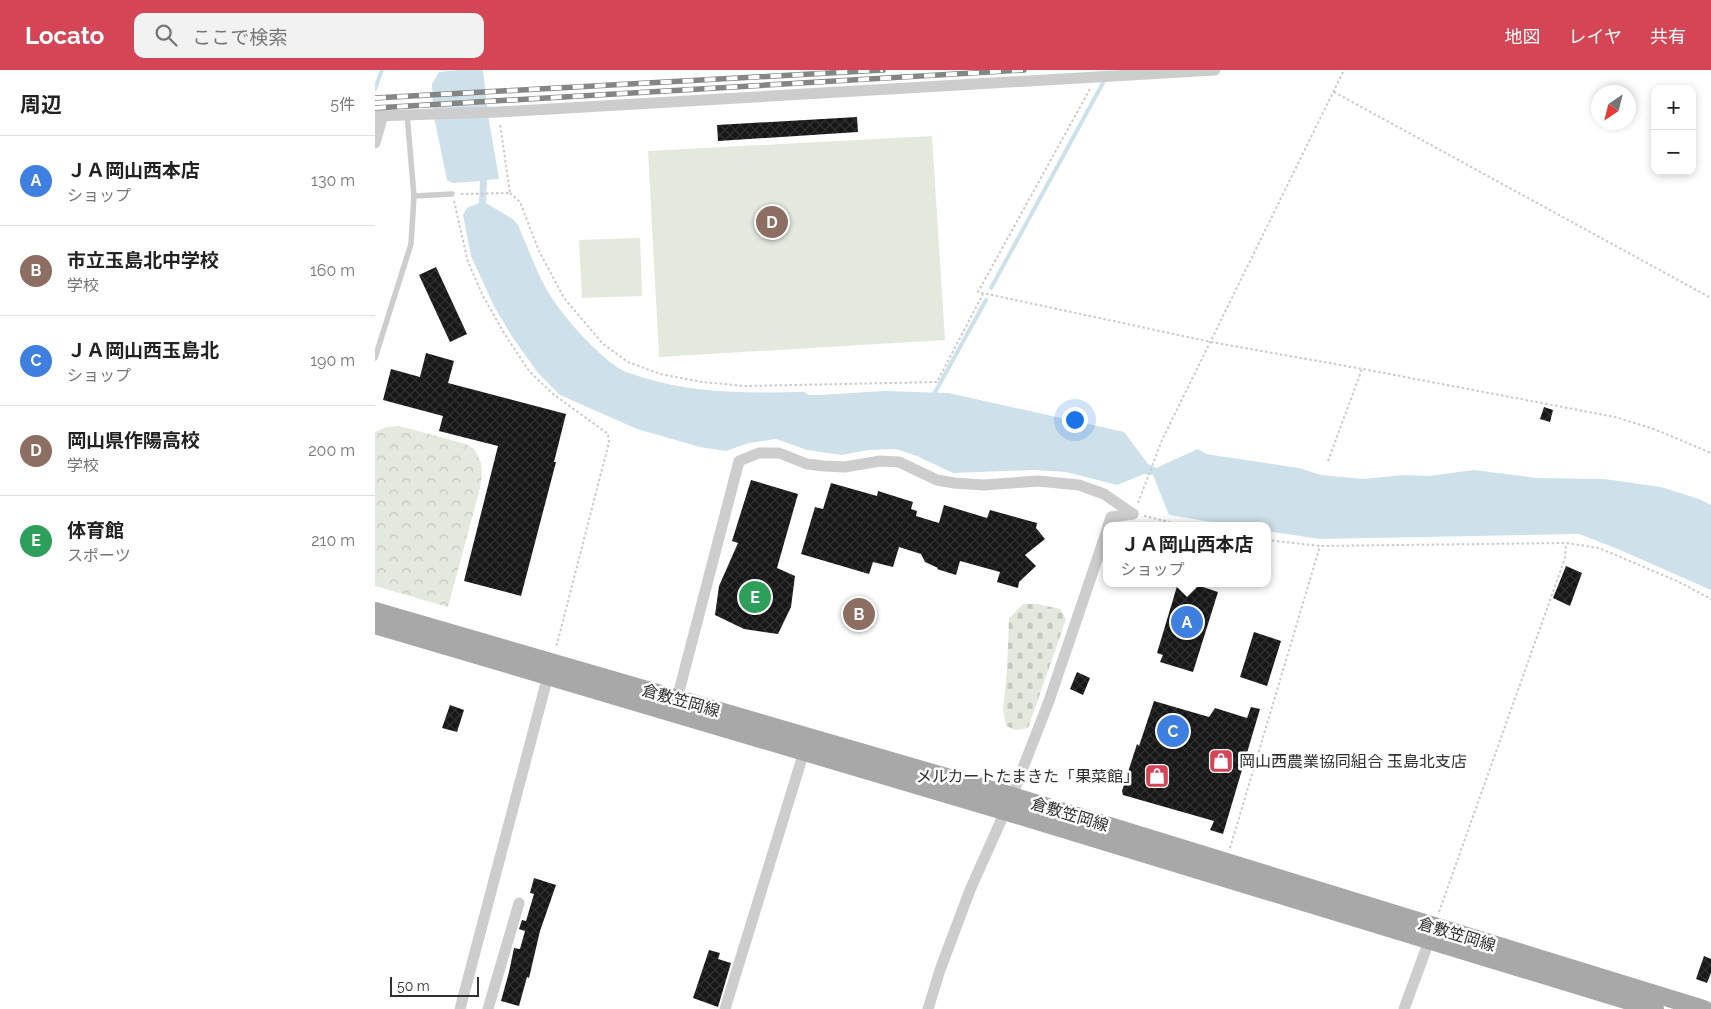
<!DOCTYPE html>
<html lang="ja">
<meta charset="utf-8">
<style>
:root{--surface:#fff;--page:#f2f2f2;--text:#222;--muted:#767676;--line:#e0e0e0;--accent:#d44656}
body{margin:0;font-family:Raleway,"Noto Sans JP",sans-serif;background:var(--page);color:var(--text)}
.controls{position:absolute;right:15px;top:15px;display:grid;overflow:hidden;border-radius:10px;box-shadow:0 2px 8px #0003}
.controls button{width:45px;height:45px;display:grid;place-items:center;padding:0;border:0;border-bottom:1px solid var(--line);background:var(--surface);color:var(--text);font:25px sans-serif}
.compass{position:absolute;left:1216px;top:15px;width:45px;height:45px;border-radius:50%;background:var(--surface);box-shadow:0 2px 8px #0003;rotate:215deg}
.scale{position:absolute;left:15px;bottom:12px;width:89px;box-sizing:border-box;padding-left:5px;border:2px solid #303030;border-top:0;font-size:14px;line-height:18px;white-space:nowrap;color:#303030;-webkit-text-stroke:4px #fff;paint-order:stroke}
.you{position:absolute;left:699px;top:349px;width:18px;height:18px;margin:-12px;border:4px solid #fff;border-radius:50%;background:#1a73e8;box-shadow:0 0 0 8px #1a73e833}
.badge{display:grid;place-items:center;width:32px;height:32px;border-radius:50%;background:var(--accent);color:#fff;font-size:16px;font-weight:700}
.pin{position:absolute;translate:-50% -50%;border:2px solid #fff;box-shadow:0 1px 5px #0006}
.popup{position:absolute;left:728px;top:452px;width:168px;height:65px;box-sizing:border-box;display:grid;place-content:center;border-radius:10px;background:var(--surface);filter:drop-shadow(0 1px 4px #0005);font-size:16px;white-space:nowrap;color:var(--muted)}
.popup b{font-size:19px;color:var(--text)}
.popup::after{content:'';position:absolute;left:50%;top:100%;margin-left:-10px;border:10px solid transparent;border-top-color:var(--surface)}
.list{margin:0;padding:0;list-style:none}
h2{display:flex;justify-content:space-between;align-items:center;height:65px;margin:0;padding:0 20px;font-size:21px}
h2 small{font-size:16px;font-weight:400;color:var(--muted)}
.list li{display:grid;grid-template-columns:32px 1fr auto;gap:15px;align-items:center;box-sizing:border-box;height:90px;padding:0 20px;border-top:1px solid var(--line)}
.list b{display:block;font-size:19px;white-space:nowrap}
.list p{margin:0;font-size:16px;white-space:nowrap;color:var(--muted)}
.list em{font-size:16px;font-style:normal;color:var(--muted)}
.icon{flex:none;width:28px;height:28px;fill:none;stroke:currentColor;stroke-width:2;stroke-linecap:round;stroke-linejoin:round}
.map{position:relative;flex:none;width:1336px;height:939px;overflow:hidden}
header{display:flex;align-items:center;gap:30px;box-sizing:border-box;height:70px;padding:0 25px;background:var(--accent);color:#fff}
header strong{font-size:24px}
nav{display:flex;gap:28px;margin-inline-start:auto;font-size:18px}
.search{width:350px;height:45px;background:var(--page);display:flex;align-items:center;gap:12px;box-sizing:border-box;padding:0 18px;border-radius:10px;color:var(--muted);font-size:19px}
main{display:flex}
aside{flex:1;background:var(--surface)}
.map>svg:first-child{display:block}
.grass{fill:#e4e9dd}
.cemetery{fill:url(#cemetery-stones)}
.park{fill:url(#park-crowns)}
.water{fill:#cee0e9}
.lines{fill:none;stroke-linecap:round;stroke-linejoin:round}
.stream{stroke:#cee0e9;stroke-width:4}
.building{fill:url(#building-cross-hatch)}
.path{stroke:#cacaca;stroke-width:2;stroke-dasharray:2.5 2.5;stroke-linecap:butt}
.lane{stroke:#cdcdcd;stroke-width:5.5}
.street{stroke:#cdcdcd;stroke-width:11}
.primary{stroke:#a8a8a8;stroke-width:18}
.rail-casing{stroke:#858585;stroke-width:5.5}
.rail{stroke:#fff;stroke-width:4;stroke-dasharray:11;stroke-linecap:butt}
.labels{text-anchor:middle;stroke-width:5;stroke-linejoin:round;paint-order:stroke}
.street-label{font-size:16px;fill:#303030;stroke:#fff}
.poi-label{font-size:16px;fill:#303030;stroke:#fff;text-anchor:start}
</style>
<header>
<strong>Locato</strong>
<div class="search"><svg class="icon" aria-label="search" viewBox="0 0 24 24"><circle cx="10" cy="10" r="6"/><path d="M15 15l6 6"/></svg>ここで検索</div>
<nav><a>地図</a><a>レイヤ</a><a>共有</a></nav>
</header>
<main>
<aside>
<h2>周辺<small>5件</small></h2>
<ul class="list">
<li><span class="badge" style="background:#3f7fe0">A</span><div><b>ＪＡ岡山西本店</b><p>ショップ</p></div><em>130 m</em></li>
<li><span class="badge" style="background:#8d6e63">B</span><div><b>市立玉島北中学校</b><p>学校</p></div><em>160 m</em></li>
<li><span class="badge" style="background:#3f7fe0">C</span><div><b>ＪＡ岡山西玉島北</b><p>ショップ</p></div><em>190 m</em></li>
<li><span class="badge" style="background:#8d6e63">D</span><div><b>岡山県作陽高校</b><p>学校</p></div><em>200 m</em></li>
<li><span class="badge" style="background:#2e9e5b">E</span><div><b>体育館</b><p>スポーツ</p></div><em>210 m</em></li>
</ul>
</aside>
<div class="map">
<svg width="1336" height="939" viewBox="0 0 1336 939">
<defs>
<pattern id="cemetery-stones" width="16" height="16" patternUnits="userSpaceOnUse" patternTransform="scale(1.25)"><rect width="16" height="16" fill="#e4e9dd"/><path d="M2 7V4a2 2 0 0 1 4 0v3zM10 15v-3a2 2 0 0 1 4 0v3z" fill="#c4c8be"/></pattern>
<pattern id="park-crowns" width="20" height="18" patternUnits="userSpaceOnUse" patternTransform="scale(1.25)"><rect width="20" height="18" fill="#e4e9dd"/><path d="M2 6a3 3 0 1 1 6 0M12 15a3 3 0 1 1 6 0" fill="none" stroke="#c4c8be"/></pattern>
<pattern id="building-cross-hatch" width="8" height="8" patternUnits="userSpaceOnUse" patternTransform="scale(1.25)"><rect width="8" height="8" fill="#171717"/><path d="M0 0l8 8M0 8l8-8" fill="none" stroke="#303030"/></pattern>
</defs>
<rect width="100%" height="100%" fill="#fff"/>
<g class="grass">
<path d="M557,66L570,270L284,287L273,81Z"/>
<path d="M265,168L267,226L207,228L204,170Z"/>
</g>
<path class="cemetery" d="M648,534H663L685,539L691,549L653,658L641,660L631,656L628,639L632,600L634,548Z"/>
<path class="park" d="M24,356L91,374L100,380L106,393L107,405L105,418L73,537L0,516V362L12,357Z"/>
<path class="water" d="M84,0H108L114,51L124,109L112,110L111,133L139,150L143,155C154,180 163,208 179,231C192,251 224,286 245,299C251,303 259,304 266,307C319,324 374,323 429,322L434,325H444L510,321L573,323L749,362L773,394L781,398L823,379L831,384L924,398L946,405L988,409L1029,405L1054,406L1099,400L1162,408L1229,409L1286,417L1324,429L1336,435V520L1243,479L1204,464L945,469L892,461V456H861L794,445L778,405L769,404L742,415L691,402L659,400L578,403L542,386L521,379L493,380L467,385L432,380L401,369L374,373L351,381L325,377L262,359L185,325L164,304L138,268L119,236L96,186L88,145L92,138L104,133L105,111L78,113L72,110L58,42L57,14L64,2Z"/>
<g class="lines">
<g class="stream">
<path d="M0,19L7,0"/>
<path d="M616,218L729,11"/>
<path d="M558,326L611,230"/>
</g>
</g>
<g class="building">
<path d="M482,47L483,62L343,71L342,55Z"/>
<path d="M61,197L92,264L75,272L44,205Z"/>
<path d="M51,283L79,291L73,313L191,344L179,392H181L146,526L89,511L123,376L64,361L68,346L8,330L16,299L45,307Z"/>
<path d="M1169,337L1178,340L1175,352L1165,349Z"/>
<path d="M376,410L423,424L402,498L420,506L416,537L403,564L369,559L340,545L344,516L363,473L357,471Z"/>
<path d="M456,413L502,426L503,421L538,432L536,439L542,441L541,446L564,453L569,435L612,448L615,440L662,453L661,458L670,469L650,485L661,496L644,512L643,518L622,512L625,502L585,491L581,505L562,499L563,498L550,492L546,484L524,477L518,497L498,492L494,504L426,484L440,437L448,439Z"/>
<path d="M1191,496L1207,503L1195,536L1178,528Z"/>
<path d="M803,513H816L843,522L818,602L785,592L788,585L782,583Z"/>
<path d="M879,562L906,571L892,616L865,607Z"/>
<path d="M702,602L715,608L708,625L695,619Z"/>
<path d="M779,631L834,647L840,638L872,648L876,637L885,639L848,764L835,760L839,751L748,725L747,721L762,674L764,676Z"/>
<path d="M75,635L89,640L82,662L67,658Z"/>
<path d="M159,808L181,815L165,861L154,908L152,907L144,936L126,931L134,902L139,878L145,879L150,861L144,859L147,850L151,851L159,824L155,823Z"/>
<path d="M334,880L345,883L343,889L356,893L343,937L318,928Z"/>
<path d="M1329,886L1336,889V903L1332,913L1321,909Z"/>
</g>
<g class="lines">
<g class="path">
<path d="M715,19L603,222L836,272L988,299L1240,347L1279,359L1336,383"/>
<path d="M959,22L1336,228"/>
<path d="M135,123L145,132L164,181L189,228L228,274L253,292L285,304L327,312L371,316L562,312L608,224"/>
<path d="M86,124L135,123L125,54"/>
<path d="M79,131L93,192L108,226L129,263L154,301L178,324L233,364L234,372L181,578"/>
<path d="M953,391L987,299"/>
<path d="M763,433L787,370L969,0"/>
<path d="M769,446L811,456"/>
<path d="M892,470L945,476L1191,473L1224,478L1302,511L1336,529"/>
<path d="M855,778L945,476"/>
<path d="M1064,842L1190,488L1191,474"/>
</g>
<g class="lane">
<path d="M39,126L77,124"/>
<path d="M0,288L36,174L39,126L32,44"/>
</g>
<g class="street">
<path d="M0,46L123,42L840,0"/>
<path d="M0,73L8,45"/>
<path d="M733,456L736,447L758,444"/>
<path d="M299,634L302,629L364,391L384,383H404L432,394L449,396L470,397L505,391L524,392L562,410L579,413L609,415L663,411L704,415L729,424L758,444"/>
<path d="M85,939L174,602"/>
<path d="M113,939L144,833"/>
<path d="M350,939L431,675"/>
<path d="M553,939L565,900L595,820L637,726L674,631L732,460"/>
<path d="M1029,939L1054,871"/>
</g>
<g class="primary">
<path d="M0,541L637,726L1329,939"/>
<path d="M0,555L629,741L1280,939"/>
</g>
<defs>
<g id="rail">
<path d="M0,28L508,0"/>
<path d="M0,38L649,0"/>
</g>
</defs>
<use href="#rail" class="rail-casing"/>
<use href="#rail" class="rail"/>
</g>
<defs>
<symbol id="shop-square" viewBox="-11 -11 22 22"><rect x="-9" y="-9" width="18" height="18" rx="4" fill="#d44656" stroke="#fff"/><path d="M-5-2.5h2.3a2.7 3.5 0 0 1 5.4 0H5L5.5 6h-11ZM-1.5-2.5h3a1.5 2.3 0 0 0-3 0Z" fill="#fff"/></symbol>
</defs>
<g fill-rule="evenodd">
<use href="#shop-square" x="832" y="677" width="28" height="28"/>
<use href="#shop-square" x="768" y="692" width="28" height="28"/>
</g>
<g class="labels">
<g class="street-label">
<text transform="translate(306 630) rotate(16)" y="6">倉敷笠岡線</text>
<text transform="translate(695 744) rotate(17)" y="6">倉敷笠岡線</text>
<text transform="translate(1082 864) rotate(17)" y="6">倉敷笠岡線</text>
</g>
<g class="poi-label">
<text x="864" y="697">岡山西農業協同組合 玉島北支店</text>
<text x="764" y="712" text-anchor="end">メルカートたまきた「果菜館」</text>
</g>
</g>
</svg>
<div class="controls">
<button>+</button>
<button>−</button>
</div>
<svg class="compass" viewBox="-18 -18 36 36"><path d="M0-13l5 13h-10z" fill="#e53935"/><path d="M0 13l5-13h-10z" fill="#767676"/></svg>
<div class="scale">50 m</div>
<div class="you"></div>
<div class="pin badge" style="left:812px;top:552px;background:#3f7fe0">A</div>
<div class="popup"><b>ＪＡ岡山西本店</b>ショップ</div>
<div class="pin badge" style="left:484px;top:544px;background:#8d6e63">B</div>
<div class="pin badge" style="left:798px;top:661px;background:#3f7fe0">C</div>
<div class="pin badge" style="left:397px;top:152px;background:#8d6e63">D</div>
<div class="pin badge" style="left:380px;top:527px;background:#2e9e5b">E</div>
</div>
</main>
